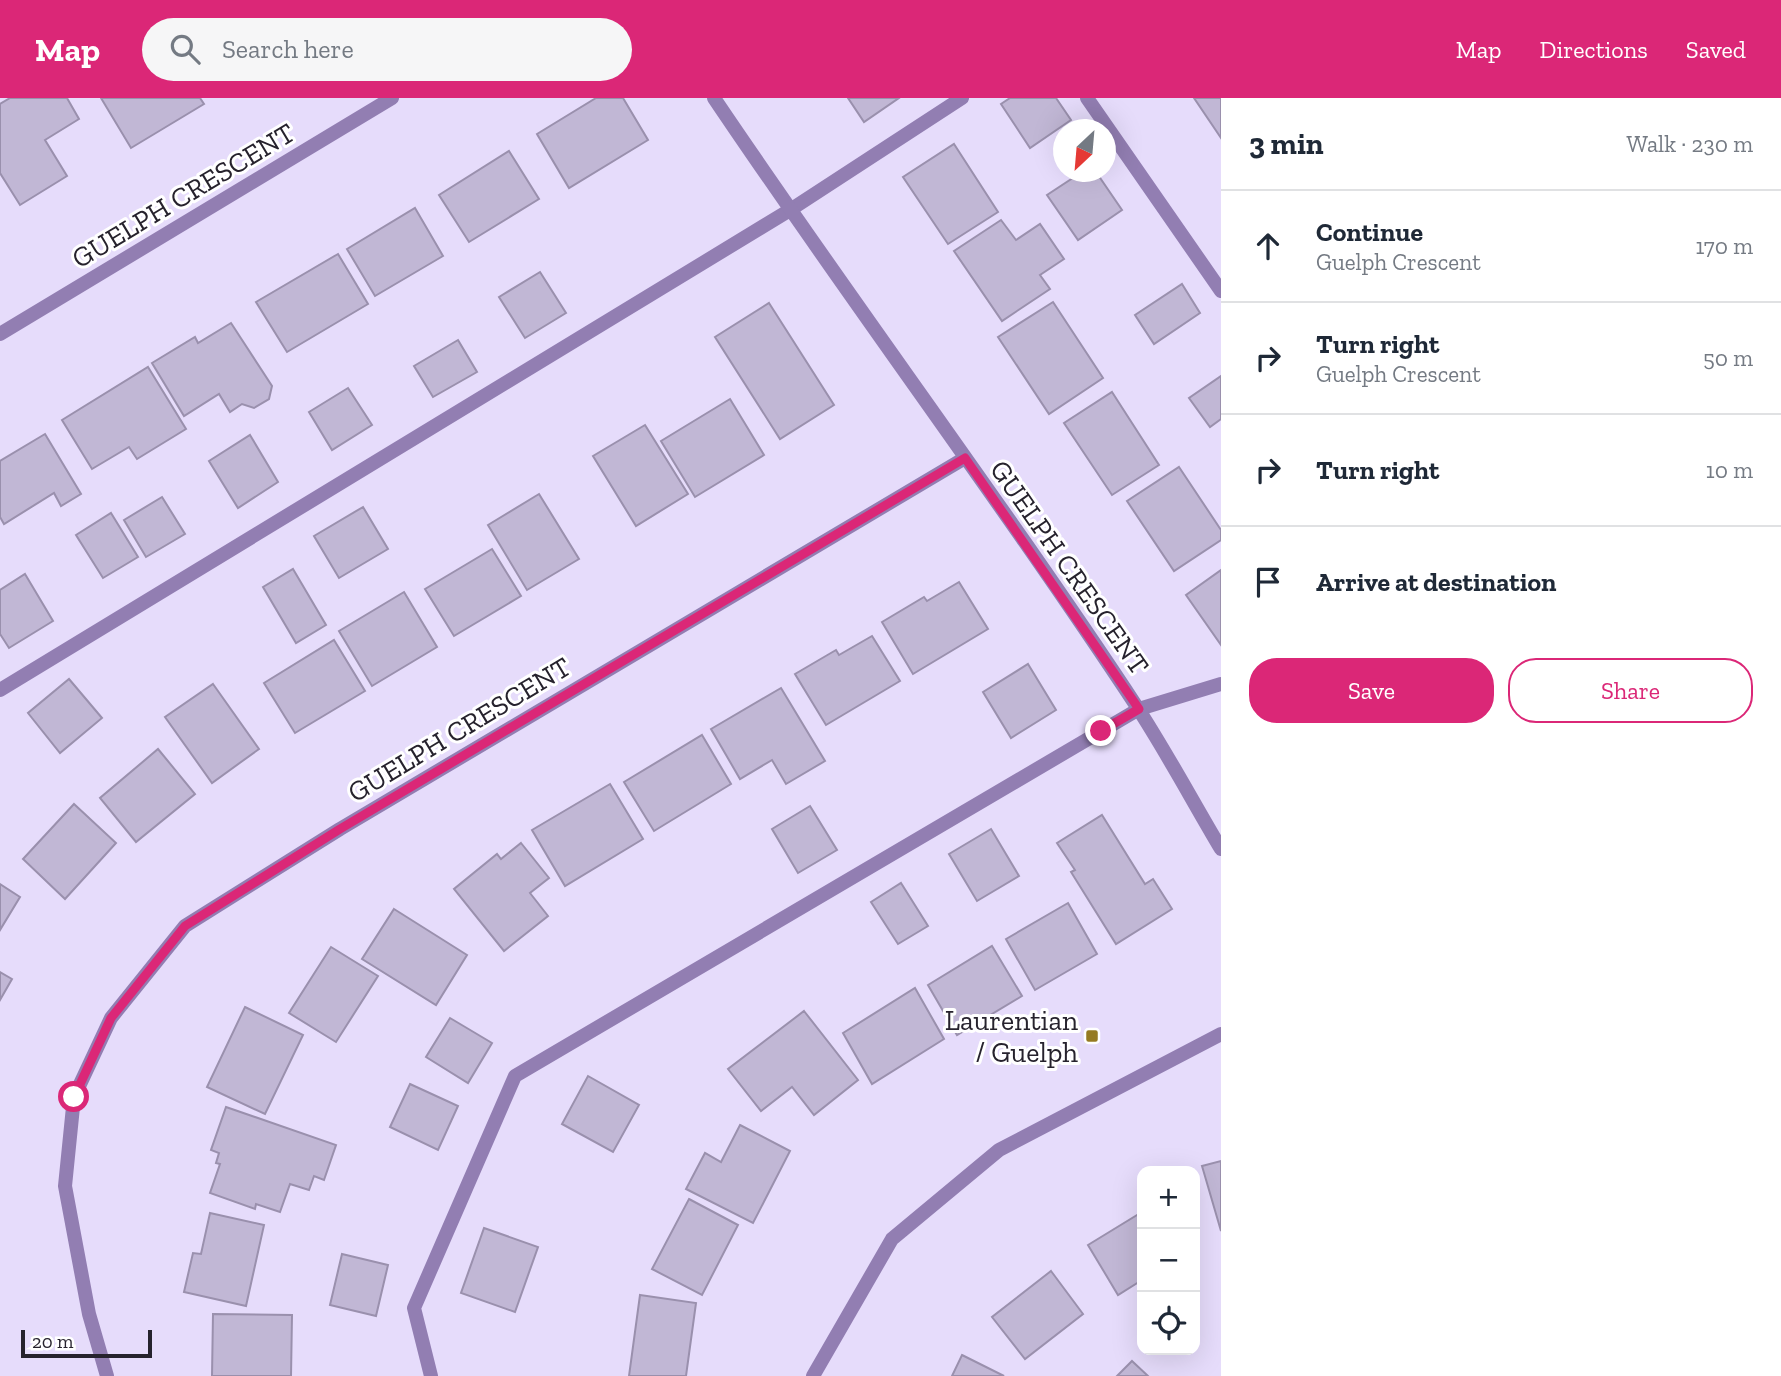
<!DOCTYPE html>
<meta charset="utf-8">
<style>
:root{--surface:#fff;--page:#f6f6f7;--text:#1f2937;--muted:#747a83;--line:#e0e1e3;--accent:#db2777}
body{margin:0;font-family:"Zilla Slab",serif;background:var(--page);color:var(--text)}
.controls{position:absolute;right:21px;bottom:21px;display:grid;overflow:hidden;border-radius:14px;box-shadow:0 7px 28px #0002}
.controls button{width:63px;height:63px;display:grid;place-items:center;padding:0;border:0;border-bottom:2px solid var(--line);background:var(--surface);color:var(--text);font:35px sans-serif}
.compass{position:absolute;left:1053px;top:21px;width:63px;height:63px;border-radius:50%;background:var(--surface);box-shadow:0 7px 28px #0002;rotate:206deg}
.scale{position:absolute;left:21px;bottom:18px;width:131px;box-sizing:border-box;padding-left:7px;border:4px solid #26222d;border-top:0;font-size:19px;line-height:24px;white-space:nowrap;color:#26222d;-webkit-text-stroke:5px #fff;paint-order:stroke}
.stop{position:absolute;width:21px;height:21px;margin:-16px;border:5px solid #db2777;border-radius:50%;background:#fff}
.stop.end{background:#db2777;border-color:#fff;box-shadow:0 2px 7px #0008}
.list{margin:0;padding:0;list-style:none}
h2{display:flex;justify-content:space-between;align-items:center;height:91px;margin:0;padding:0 28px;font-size:30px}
h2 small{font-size:23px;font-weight:400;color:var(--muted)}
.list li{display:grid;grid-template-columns:46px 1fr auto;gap:21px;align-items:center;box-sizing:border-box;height:112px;padding:0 28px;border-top:2px solid var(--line)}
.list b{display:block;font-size:26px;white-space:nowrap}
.list p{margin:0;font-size:23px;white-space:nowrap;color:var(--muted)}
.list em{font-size:23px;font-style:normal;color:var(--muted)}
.actions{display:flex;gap:14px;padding:21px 28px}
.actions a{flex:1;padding:16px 0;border:2px solid var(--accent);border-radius:28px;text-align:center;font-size:24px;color:var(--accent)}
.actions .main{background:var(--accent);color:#fff}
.icon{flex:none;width:38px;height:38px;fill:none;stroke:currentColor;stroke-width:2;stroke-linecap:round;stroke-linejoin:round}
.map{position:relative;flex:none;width:1221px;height:1278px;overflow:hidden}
header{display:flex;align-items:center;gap:42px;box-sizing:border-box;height:98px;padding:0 35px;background:var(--accent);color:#fff}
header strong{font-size:33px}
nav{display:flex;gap:38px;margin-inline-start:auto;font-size:24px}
.search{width:490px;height:63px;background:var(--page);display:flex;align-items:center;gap:18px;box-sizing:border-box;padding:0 24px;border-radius:38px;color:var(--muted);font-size:26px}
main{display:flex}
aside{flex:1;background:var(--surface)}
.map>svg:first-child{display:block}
.building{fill:#c1b7d5;stroke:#9a90ad;stroke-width:2}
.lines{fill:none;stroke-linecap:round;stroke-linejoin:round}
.lane{stroke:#927eb2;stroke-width:14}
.street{stroke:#927eb2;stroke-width:14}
.route{stroke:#db2777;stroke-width:9}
.poi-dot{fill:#957a22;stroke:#fff;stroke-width:2.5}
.labels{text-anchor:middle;stroke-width:6;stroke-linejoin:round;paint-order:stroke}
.street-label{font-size:28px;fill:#26222d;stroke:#fff}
.poi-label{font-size:28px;fill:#26222d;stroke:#fff;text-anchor:end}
</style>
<header>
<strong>Map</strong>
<div class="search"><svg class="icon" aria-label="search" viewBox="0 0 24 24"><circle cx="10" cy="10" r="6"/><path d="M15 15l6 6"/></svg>Search here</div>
<nav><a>Map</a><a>Directions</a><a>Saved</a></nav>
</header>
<main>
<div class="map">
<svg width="1221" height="1278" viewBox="0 0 1221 1278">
<rect width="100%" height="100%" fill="#e6dcfb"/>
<g class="building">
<path d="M10,0H67L79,21L45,42L67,78L20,107L0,75V6Z"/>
<path d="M101,0H200L204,6L131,50Z"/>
<path d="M596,0H623L648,42L569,90L537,36Z"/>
<path d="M848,0H899L864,24Z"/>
<path d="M1010,0H1056L1071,22L1030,50L1001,6Z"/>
<path d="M1194,0H1221V40Z"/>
<path d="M954,46L998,114L948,146L903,79Z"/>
<path d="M509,53L539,101L469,144L439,97Z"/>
<path d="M1082,74H1096L1122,112L1078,142L1047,97Z"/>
<path d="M415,110L443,158L375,198L347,151Z"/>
<path d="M1001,122L1016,142L1040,126L1064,161L1040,177L1050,191L1002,223L954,153Z"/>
<path d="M338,156L368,206L287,254L256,204Z"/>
<path d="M540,174L566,215L525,240L499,199Z"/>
<path d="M1182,186L1200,215L1154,246L1135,217Z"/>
<path d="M1053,204L1103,280L1049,316L998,239Z"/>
<path d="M769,205L834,307L780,341L715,239Z"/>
<path d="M231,225L272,288L269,301L254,310L242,306L230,314L219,296L184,318L152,265L195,239L198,245Z"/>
<path d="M458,242L477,274L433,299L414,268Z"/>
<path d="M148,269L186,331L137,361L129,349L92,371L62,322Z"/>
<path d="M1221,278V321L1210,329L1189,300Z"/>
<path d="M348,290L372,327L332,352L309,314Z"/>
<path d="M1112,294L1159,367L1112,397L1064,325Z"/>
<path d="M730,301L764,357L695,399L661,343Z"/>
<path d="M645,327L688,396L636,428L593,358Z"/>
<path d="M45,336L81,396L61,408L54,395L4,426L0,419V363Z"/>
<path d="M250,337L278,384L238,410L209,363Z"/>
<path d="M1179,369L1221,432V442L1174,473L1127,403Z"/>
<path d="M539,396L579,461L527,492L488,427Z"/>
<path d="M162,399L185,436L146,459L124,422Z"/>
<path d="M363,409L388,451L339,480L314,438Z"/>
<path d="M111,415L138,459L103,480L76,437Z"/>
<path d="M492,451L521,498L454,538L425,491Z"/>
<path d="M293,471L326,527L296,545L263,489Z"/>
<path d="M1221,472V547L1186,497Z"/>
<path d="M25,476L53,523L9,550L0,536V492Z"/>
<path d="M959,484L988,531L913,576L882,524L924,499L927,503Z"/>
<path d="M404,494L437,549L372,588L339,533Z"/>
<path d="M872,538L900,583L826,627L795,576L836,552L839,557Z"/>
<path d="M334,542L365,593L295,635L264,585Z"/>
<path d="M1028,566L1056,612L1011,640L983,594Z"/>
<path d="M69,581L102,620L60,655L28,615Z"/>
<path d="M213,586L259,651L212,685L165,619Z"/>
<path d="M781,590L825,663L786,686L772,662L740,681L711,631Z"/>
<path d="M702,637L731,686L654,733L624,684Z"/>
<path d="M158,651L195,696L136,744L100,700Z"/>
<path d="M610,686L643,741L565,788L532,732Z"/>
<path d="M74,706L116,745L65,801L23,761Z"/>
<path d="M810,708L837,752L798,775L772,731Z"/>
<path d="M1102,717L1145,786L1153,781L1172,811L1116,846L1071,774L1075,772L1057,745Z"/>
<path d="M991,731L1019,778L977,803L949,756Z"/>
<path d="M521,745L549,780L530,795L548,818L504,853L454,791L497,756L501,761Z"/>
<path d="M901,785L928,828L898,846L871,804Z"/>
<path d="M0,786L20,799L0,832Z"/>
<path d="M1068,805L1097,856L1035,892L1006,841Z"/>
<path d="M394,811L467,857L436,907L362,861Z"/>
<path d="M992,848L1022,898L957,937L928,887Z"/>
<path d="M331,849L378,878L336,944L289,915Z"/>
<path d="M0,874L12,881L0,902Z"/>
<path d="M915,890L944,941L872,986L843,935Z"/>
<path d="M245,909L303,937L265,1016L207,989Z"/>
<path d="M804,913L858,982L814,1017L792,989L761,1013L728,971Z"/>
<path d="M450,920L492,945L468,985L426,959Z"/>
<path d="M588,978L639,1007L613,1054L562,1026Z"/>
<path d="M410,986L458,1008L438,1052L390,1029Z"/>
<path d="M226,1009L336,1047L324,1082L314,1078L309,1092L290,1086L280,1114L256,1106L255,1111L210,1095L220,1066L216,1065L219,1055L211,1052Z"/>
<path d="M740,1027L790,1053L753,1125L686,1091L705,1055L721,1064Z"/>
<path d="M1221,1063V1133L1202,1068Z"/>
<path d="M689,1101L738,1127L702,1197L652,1171Z"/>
<path d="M1142,1114V1182L1118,1197L1088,1147Z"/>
<path d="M210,1115L264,1127L246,1208L184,1194L193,1155L201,1156Z"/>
<path d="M484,1130L538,1149L515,1214L461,1195Z"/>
<path d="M342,1156L388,1167L376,1218L330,1207Z"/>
<path d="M1051,1173L1083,1216L1025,1261L992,1219Z"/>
<path d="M640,1197L696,1205L686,1278H629Z"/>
<path d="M213,1216L292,1217L291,1278H212Z"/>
<path d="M962,1257L1004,1278H952Z"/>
<path d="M1132,1263L1148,1278H1117Z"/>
</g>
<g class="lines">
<g class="lane">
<path d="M1087,0L1221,193"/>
<path d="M0,592L790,112L962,0"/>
<path d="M431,1278L414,1210L515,978L1139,611L1221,586"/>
</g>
<g class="street">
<path d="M714,0C852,205 1001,403 1137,609C1167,655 1193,704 1221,751"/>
<path d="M0,236L392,0"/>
<path d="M107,1278L89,1216L65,1088L74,999L111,920L185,828L340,731L965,360"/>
<path d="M813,1278L892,1141L999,1052L1221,936"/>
</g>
</g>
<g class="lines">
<path class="route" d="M74,999L111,920L185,828L340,731L965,360L1139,611L1101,633"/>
</g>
<rect class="poi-dot" x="1085" y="931" width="14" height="14" rx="3.5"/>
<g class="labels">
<g class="street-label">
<text transform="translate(183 97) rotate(-31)" y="10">GUELPH CRESCENT</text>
<text transform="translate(1070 469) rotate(55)" y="10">GUELPH CRESCENT</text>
<text transform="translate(459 631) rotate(-31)" y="10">GUELPH CRESCENT</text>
</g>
<g class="poi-label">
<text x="1078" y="932">Laurentian<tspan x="1078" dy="32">/ Guelph</tspan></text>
</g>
</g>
</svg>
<div class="controls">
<button>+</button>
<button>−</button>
<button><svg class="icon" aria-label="locate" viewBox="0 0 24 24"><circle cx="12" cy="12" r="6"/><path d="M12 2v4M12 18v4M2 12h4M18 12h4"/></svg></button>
</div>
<svg class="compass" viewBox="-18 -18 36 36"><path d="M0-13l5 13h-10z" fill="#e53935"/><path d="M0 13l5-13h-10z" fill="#747a83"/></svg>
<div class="scale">20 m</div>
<div class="stop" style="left:74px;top:999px"></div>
<div class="stop end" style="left:1101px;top:633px"></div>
</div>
<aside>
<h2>3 min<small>Walk · 230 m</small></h2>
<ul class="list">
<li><svg class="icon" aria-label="ahead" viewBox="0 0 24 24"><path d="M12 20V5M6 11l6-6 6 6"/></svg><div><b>Continue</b><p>Guelph Crescent</p></div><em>170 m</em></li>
<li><svg class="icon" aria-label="right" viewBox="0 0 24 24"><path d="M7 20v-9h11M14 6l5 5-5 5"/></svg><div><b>Turn right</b><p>Guelph Crescent</p></div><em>50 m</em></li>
<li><svg class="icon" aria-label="right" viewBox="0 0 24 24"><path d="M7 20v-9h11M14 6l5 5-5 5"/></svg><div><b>Turn right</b></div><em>10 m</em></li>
<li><svg class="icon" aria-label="arrive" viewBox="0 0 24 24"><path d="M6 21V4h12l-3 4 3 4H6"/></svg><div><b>Arrive at destination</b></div></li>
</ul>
<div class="actions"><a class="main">Save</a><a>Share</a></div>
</aside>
</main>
